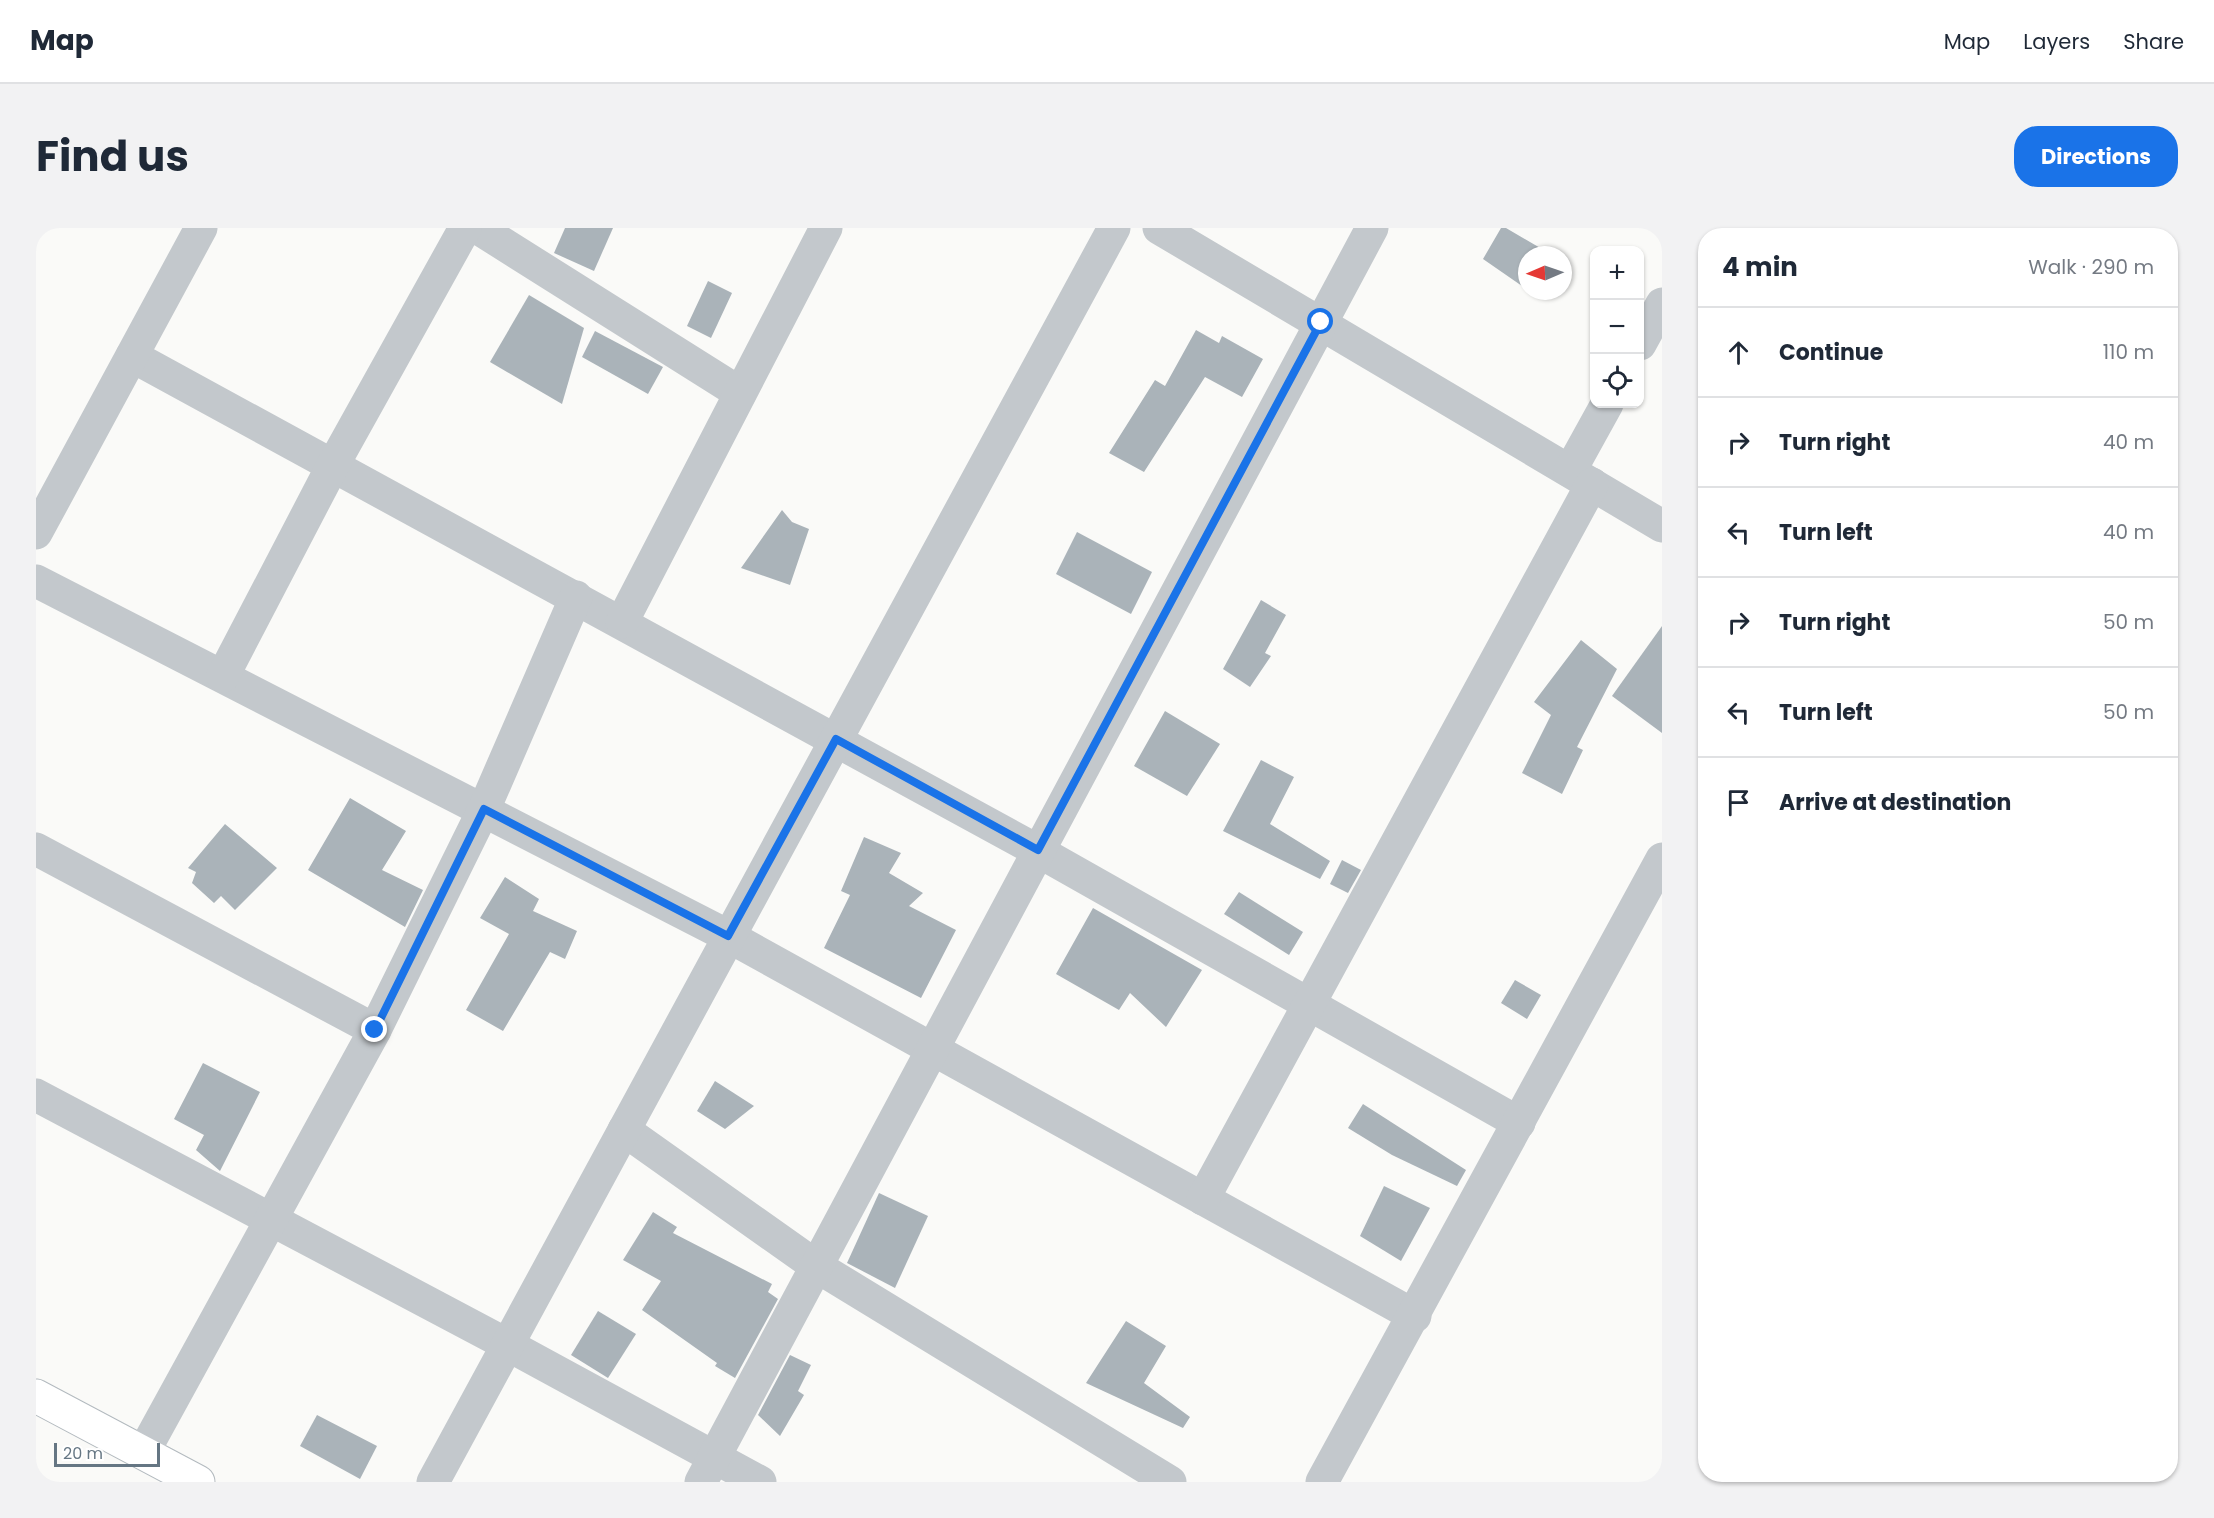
<!DOCTYPE html>
<meta charset="utf-8">
<style>
:root{--surface:#fff;--page:#f2f2f3;--text:#1f2937;--muted:#747a83;--line:#e0e1e3;--accent:#1a73e8}
body{margin:0;font-family:Poppins,sans-serif;background:var(--page);color:var(--text)}
.controls{position:absolute;right:18px;top:18px;display:grid;overflow:hidden;border-radius:12px;box-shadow:0 2px 4px #0004}
.controls button{width:54px;height:54px;display:grid;place-items:center;padding:0;border:0;border-bottom:2px solid var(--line);background:var(--surface);color:var(--text);font:30px sans-serif}
.compass{position:absolute;left:1482px;top:18px;width:54px;height:54px;border-radius:50%;background:var(--surface);box-shadow:0 2px 4px #0004;rotate:268deg}
.scale{position:absolute;left:18px;bottom:15px;width:106px;box-sizing:border-box;padding-left:6px;border:3px solid #657683;border-top:0;font-size:16px;line-height:21px;white-space:nowrap;color:#657683;-webkit-text-stroke:4px #fff;paint-order:stroke}
.stop{position:absolute;width:18px;height:18px;margin:-14px;border:4px solid #1a73e8;border-radius:50%;background:#fff}
.stop.end{background:#1a73e8;border-color:#fff;box-shadow:0 2px 6px #0008}
.list{margin:0;padding:0;list-style:none}
h2{display:flex;justify-content:space-between;align-items:center;height:78px;margin:0;padding:0 24px;font-size:26px}
h2 small{font-size:20px;font-weight:400;color:var(--muted)}
.list li{display:grid;grid-template-columns:39px 1fr auto;gap:18px;align-items:center;box-sizing:border-box;height:90px;padding:0 24px;border-top:2px solid var(--line)}
.list b{display:block;font-size:22px;white-space:nowrap}
.list em{font-size:20px;font-style:normal;color:var(--muted)}
.icon{flex:none;width:33px;height:33px;fill:none;stroke:currentColor;stroke-width:2;stroke-linecap:round;stroke-linejoin:round}
.map{position:relative;flex:none;width:1626px;height:1254px;overflow:hidden;border-radius:24px}
header{display:flex;align-items:center;gap:36px;box-sizing:border-box;height:84px;padding:0 30px;background:var(--surface);border-bottom:2px solid var(--line)}
header strong{font-size:28px}
nav{display:flex;gap:33px;margin-inline-start:auto;font-size:21px}
.intro{display:flex;align-items:center;justify-content:space-between;box-sizing:border-box;height:144px;padding:0 36px}
h1{margin:0;font-size:42px}
.button{padding:15px 27px;border-radius:24px;background:var(--accent);color:#fff;font-size:21px;font-weight:700}
main{display:flex;gap:36px;padding:0 36px}
aside{flex:1;background:var(--surface);border-radius:24px;box-shadow:0 2px 4px #0004}
.map>svg:first-child{display:block}
.building{fill:#aab3b9}
.lines{fill:none;stroke-linecap:round;stroke-linejoin:round}
.secondary-casing{stroke:#b3babf;stroke-width:35}
.street{stroke:#c3c8cc;stroke-width:33}
.secondary{stroke:#fff;stroke-width:33}
.route{stroke:#1a73e8;stroke-width:8}
</style>
<header>
<strong>Map</strong>
<nav><a>Map</a><a>Layers</a><a>Share</a></nav>
</header>
<div class="intro"><h1>Find us</h1><a class="button">Directions</a></div>
<main>
<div class="map">
<svg width="1626" height="1254" viewBox="0 0 1626 1254">
<rect width="100%" height="100%" fill="#fafaf8"/>
<g class="building">
<path d="M529,0H577L558,43L518,25Z"/>
<path d="M1465,0H1470L1506,21L1502,27H1491V48L1486,58L1447,31Z"/>
<path d="M672,53L696,65L675,110L651,98Z"/>
<path d="M493,67L548,100L526,176L454,134Z"/>
<path d="M1160,102L1183,115L1186,108L1227,131L1206,169L1169,149L1108,244L1073,225L1119,152L1129,158Z"/>
<path d="M559,103L627,139L612,166L546,129Z"/>
<path d="M746,282L756,294L773,301L754,357L705,340Z"/>
<path d="M1041,304L1116,344L1095,386L1020,346Z"/>
<path d="M1225,372L1250,387L1229,425L1235,428L1214,459L1187,441Z"/>
<path d="M1626,398V505L1576,468Z"/>
<path d="M1545,412L1581,441L1541,519L1547,522L1526,566L1486,545L1515,487L1498,474Z"/>
<path d="M1129,483L1184,516L1151,568L1098,538Z"/>
<path d="M1225,532L1258,549L1234,596L1294,633L1284,651L1187,603Z"/>
<path d="M314,570L370,603L346,642L387,662L369,699L272,642Z"/>
<path d="M189,596L241,640L199,682L185,668L178,675L156,655L160,644L152,640Z"/>
<path d="M828,609L865,625L853,645L887,665L873,678L920,702L885,770L788,720L814,667L805,663Z"/>
<path d="M1306,632L1325,642L1312,665L1294,656Z"/>
<path d="M469,649L503,671L497,683L541,703L529,731L514,724L467,803L430,782L473,706L444,690Z"/>
<path d="M1203,664L1267,704L1253,727L1188,686Z"/>
<path d="M1057,680L1166,742L1130,799L1094,765L1083,782L1020,746Z"/>
<path d="M1479,752L1505,767L1491,791L1465,775Z"/>
<path d="M167,835L224,864L184,943L160,922L168,907L138,891Z"/>
<path d="M679,853L718,878L689,901L661,883Z"/>
<path d="M1327,876L1430,942L1421,958L1356,927L1312,900Z"/>
<path d="M1348,958L1394,980L1365,1033L1324,1008Z"/>
<path d="M843,965L892,988L859,1060L811,1035Z"/>
<path d="M617,984L641,999L637,1005L736,1056L732,1064L742,1071L699,1150L679,1138L681,1135L606,1082L625,1053L587,1032Z"/>
<path d="M562,1083L600,1106L572,1150L535,1127Z"/>
<path d="M1090,1093L1130,1118L1108,1155L1154,1189L1147,1200L1050,1155Z"/>
<path d="M754,1127L775,1137L762,1163L768,1167L744,1208L722,1187Z"/>
<path d="M281,1187L341,1218L324,1251L264,1218Z"/>
</g>
<g class="lines">
<defs>
<path id="secondary" d="M0,1168L162,1254"/>
</defs>
<use href="#secondary" class="secondary-casing"/>
<g class="street">
<path d="M442,0L704,165"/>
<path d="M1123,0L1626,298"/>
<path d="M1604,116L1626,76"/>
<path d="M96,128L1002,623L1483,895"/>
<path d="M1534,243L1571,176"/>
<path d="M0,305L165,0"/>
<path d="M0,353L692,708L1379,1088"/>
<path d="M586,394L790,0"/>
<path d="M187,448L296,239L429,0"/>
<path d="M0,621L339,802"/>
<path d="M0,867L472,1117L724,1254"/>
<path d="M588,902L780,1038L1134,1254"/>
<path d="M1167,971L1556,256"/>
<path d="M107,1225L339,802L448,581L540,369"/>
<path d="M397,1254L1078,0"/>
<path d="M665,1254L1336,0"/>
<path d="M1286,1254L1626,631"/>
</g>
<use href="#secondary" class="secondary"/>
</g>
<g class="lines">
<path class="route" d="M339,802L448,581L692,708L800,511L1002,622L1285,94"/>
</g>
</svg>
<div class="controls">
<button>+</button>
<button>−</button>
<button><svg class="icon" aria-label="locate" viewBox="0 0 24 24"><circle cx="12" cy="12" r="6"/><path d="M12 2v4M12 18v4M2 12h4M18 12h4"/></svg></button>
</div>
<svg class="compass" viewBox="-18 -18 36 36"><path d="M0-13l5 13h-10z" fill="#e53935"/><path d="M0 13l5-13h-10z" fill="#747a83"/></svg>
<div class="scale">20 m</div>
<div class="stop" style="left:1285px;top:94px"></div>
<div class="stop end" style="left:339px;top:802px"></div>
</div>
<aside>
<h2>4 min<small>Walk · 290 m</small></h2>
<ul class="list">
<li><svg class="icon" aria-label="ahead" viewBox="0 0 24 24"><path d="M12 20V5M6 11l6-6 6 6"/></svg><div><b>Continue</b></div><em>110 m</em></li>
<li><svg class="icon" aria-label="right" viewBox="0 0 24 24"><path d="M7 20v-9h11M14 6l5 5-5 5"/></svg><div><b>Turn right</b></div><em>40 m</em></li>
<li><svg class="icon" aria-label="left" viewBox="0 0 24 24"><path d="M17 20v-9H6M10 6l-5 5 5 5"/></svg><div><b>Turn left</b></div><em>40 m</em></li>
<li><svg class="icon" aria-label="right" viewBox="0 0 24 24"><path d="M7 20v-9h11M14 6l5 5-5 5"/></svg><div><b>Turn right</b></div><em>50 m</em></li>
<li><svg class="icon" aria-label="left" viewBox="0 0 24 24"><path d="M17 20v-9H6M10 6l-5 5 5 5"/></svg><div><b>Turn left</b></div><em>50 m</em></li>
<li><svg class="icon" aria-label="arrive" viewBox="0 0 24 24"><path d="M6 21V4h12l-3 4 3 4H6"/></svg><div><b>Arrive at destination</b></div></li>
</ul>
</aside>
</main>
